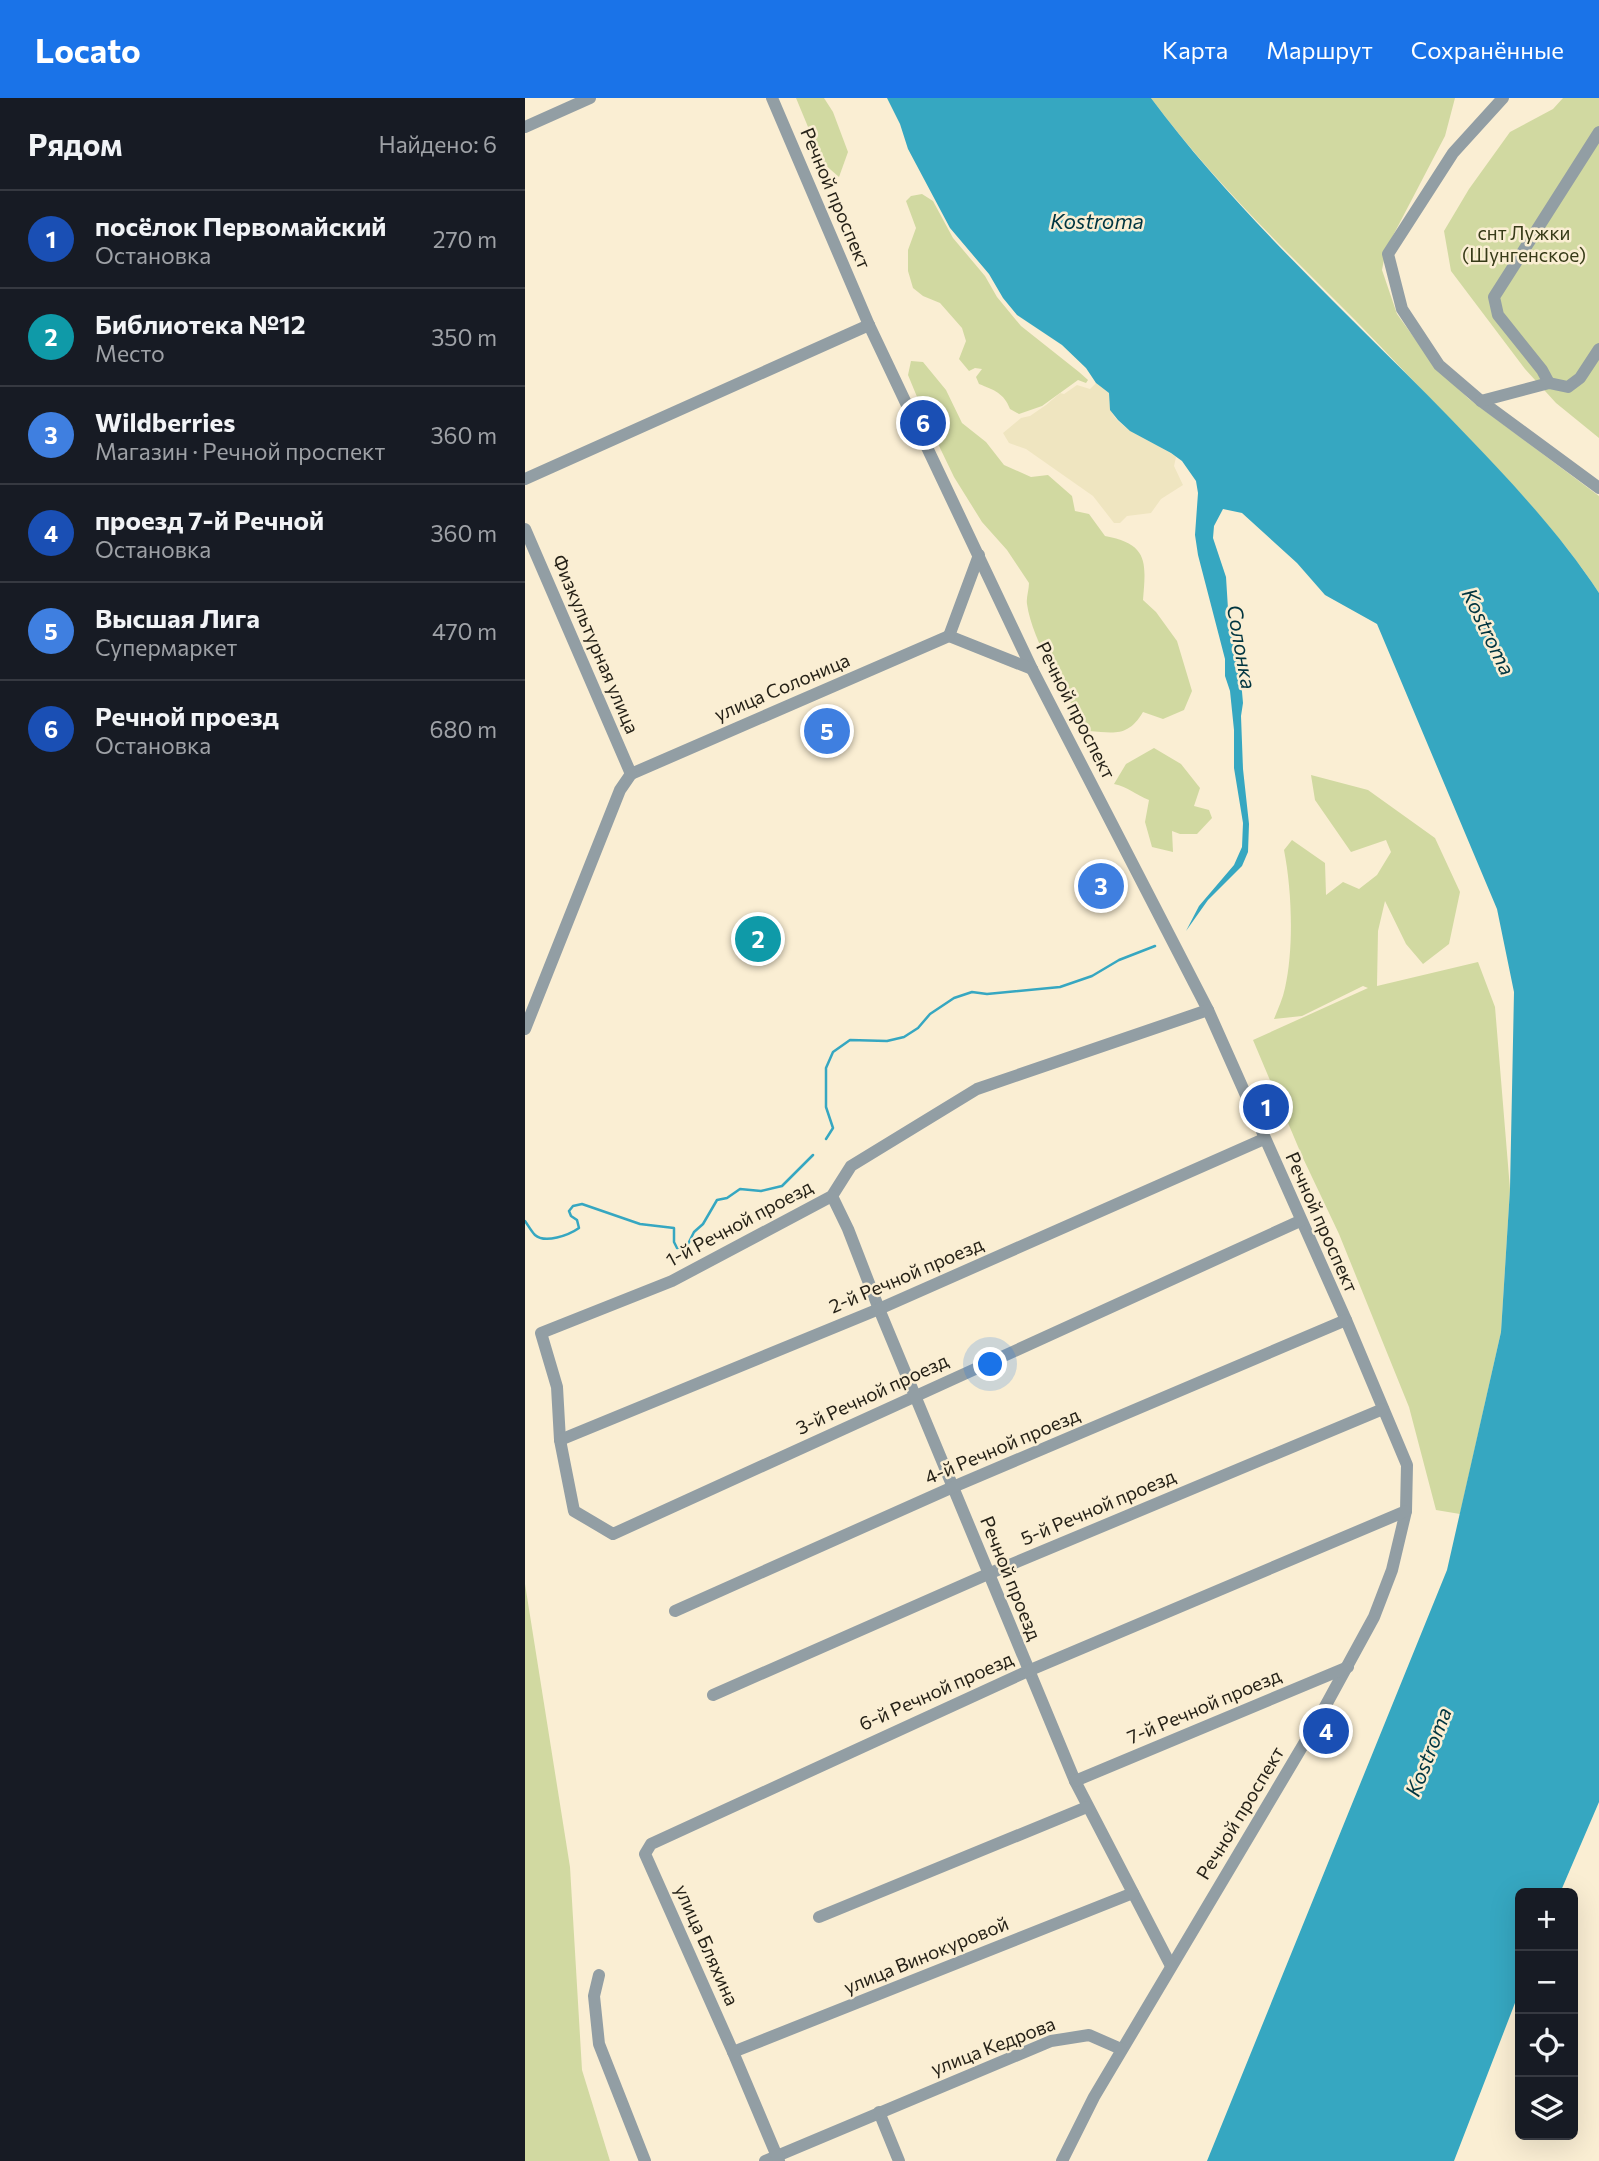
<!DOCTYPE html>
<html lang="ru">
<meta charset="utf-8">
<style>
:root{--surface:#171b24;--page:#20242c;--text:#f1f3f6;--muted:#9ea1a6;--line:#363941;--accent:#1a73e8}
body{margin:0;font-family:Commissioner,sans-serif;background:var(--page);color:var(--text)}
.controls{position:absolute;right:21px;bottom:21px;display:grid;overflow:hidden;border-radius:10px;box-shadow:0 7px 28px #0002}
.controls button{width:63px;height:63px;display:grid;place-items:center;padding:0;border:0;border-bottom:2px solid var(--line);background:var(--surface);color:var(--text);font:35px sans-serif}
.you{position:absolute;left:466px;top:1267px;width:24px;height:24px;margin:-18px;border:5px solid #fff;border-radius:50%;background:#1a73e8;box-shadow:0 0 0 10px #1a73e833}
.badge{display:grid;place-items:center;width:46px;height:46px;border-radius:50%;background:var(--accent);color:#fff;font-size:23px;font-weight:700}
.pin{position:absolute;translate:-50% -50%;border:4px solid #fff;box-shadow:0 2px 7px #0006}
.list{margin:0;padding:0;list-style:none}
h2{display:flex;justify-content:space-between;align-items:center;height:91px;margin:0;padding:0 28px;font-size:30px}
h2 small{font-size:23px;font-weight:400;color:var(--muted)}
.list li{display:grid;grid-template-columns:46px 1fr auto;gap:21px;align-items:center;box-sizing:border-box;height:98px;padding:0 28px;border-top:2px solid var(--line)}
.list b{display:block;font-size:26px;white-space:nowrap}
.list p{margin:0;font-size:23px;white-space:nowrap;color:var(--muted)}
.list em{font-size:23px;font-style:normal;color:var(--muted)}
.icon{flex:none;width:38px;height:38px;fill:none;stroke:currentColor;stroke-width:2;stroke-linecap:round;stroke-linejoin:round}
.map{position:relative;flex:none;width:1074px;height:2063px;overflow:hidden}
header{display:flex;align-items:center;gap:42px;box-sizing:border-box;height:98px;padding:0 35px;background:var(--accent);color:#fff}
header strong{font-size:33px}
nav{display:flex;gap:38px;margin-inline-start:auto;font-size:24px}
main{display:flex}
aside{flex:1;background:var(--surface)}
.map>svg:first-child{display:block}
.green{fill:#d1d9a1}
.sand{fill:#efe5c0}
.water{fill:#36a7c1}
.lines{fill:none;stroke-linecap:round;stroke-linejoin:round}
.stream{stroke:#36a7c1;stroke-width:2.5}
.minor{stroke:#929ea4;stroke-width:12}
.labels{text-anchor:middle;stroke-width:5;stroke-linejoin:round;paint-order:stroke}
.street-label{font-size:19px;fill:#262218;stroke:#faeed3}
.park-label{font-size:19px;fill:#373b18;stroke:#faeed3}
.water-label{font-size:21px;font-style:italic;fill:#003540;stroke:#faeed3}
</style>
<header>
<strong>Locato</strong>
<nav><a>Карта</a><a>Маршрут</a><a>Сохранённые</a></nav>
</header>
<main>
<aside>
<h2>Рядом<small>Найдено: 6</small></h2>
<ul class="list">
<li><span class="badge" style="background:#1a4fb4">1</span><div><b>посёлок Первомайский</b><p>Остановка</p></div><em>270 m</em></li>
<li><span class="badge" style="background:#0f9aa8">2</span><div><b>Библиотека №12</b><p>Место</p></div><em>350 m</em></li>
<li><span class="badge" style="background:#3f7fe0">3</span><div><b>Wildberries</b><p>Магазин · Речной проспект</p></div><em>360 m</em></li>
<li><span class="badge" style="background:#1a4fb4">4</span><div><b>проезд 7-й Речной</b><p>Остановка</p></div><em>360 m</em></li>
<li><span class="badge" style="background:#3f7fe0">5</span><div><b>Высшая Лига</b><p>Супермаркет</p></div><em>470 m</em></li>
<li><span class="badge" style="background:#1a4fb4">6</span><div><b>Речной проезд</b><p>Остановка</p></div><em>680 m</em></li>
</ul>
</aside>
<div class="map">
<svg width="1074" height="2063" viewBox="0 0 1074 2063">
<rect width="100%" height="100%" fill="#faeed3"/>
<g class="green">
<path d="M271,0H299L308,14L323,54L314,79L298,65Z"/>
<path d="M626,0H930L920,38L861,151L857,172L872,216L911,270L944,301L1074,398V495C1034,434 983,381 933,329C899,294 865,258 830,222C759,151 686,81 626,0Z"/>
<path d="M1038,0H1074V340L1031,305L1000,271L926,173L919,133L944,91L985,34L1028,11Z"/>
<path d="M397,96L408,103L428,140L460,178L472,199L496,228L554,274L563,282L561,285L553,282L517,308L494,316L485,311C479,295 469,292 454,286L451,279L457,271L450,270L444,273L434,261L441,243L437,230L415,205L398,198L388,190L383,173V152L391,130L381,103L386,98Z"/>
<path d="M386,263L398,264L421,292L437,325L461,344L479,367L506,379L523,377L547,398L550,413L564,416L580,438C624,446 621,465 618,502L631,514L652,543L667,593L659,612L638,621L618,614C603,639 590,635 564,633C543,602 507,543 502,506C501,500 504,492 504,485L482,452L457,424L429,379L402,323L383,277Z"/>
<path d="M629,650L656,666L675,690L669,708L684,712L687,720L672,736H655L647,733L648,754L627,749L620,724L624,702C611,697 603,689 589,686L601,666Z"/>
<path d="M786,677L843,692L910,740L935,794L924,846L898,866L881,846L860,803L853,833L852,888L953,864L970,909L985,1091L976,1234L935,1416L911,1412L884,1309L814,1136L777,1058L728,942L843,890L838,888L777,918L749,921C753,911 758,900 760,890C769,850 767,792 759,752L767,742L800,765L801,797L818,784L834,791L852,777L866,754L861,742L826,754L790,702Z"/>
<path d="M0,1486L45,1769L57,1972L85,2063H0Z"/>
</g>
<path class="sand" d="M571,285L584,295C585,301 584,307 586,312C592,332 635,346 651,359L649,368L658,387L636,401L626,415L602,418L595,425H589L568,398L501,351L484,345L478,335L496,320L505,318L521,307L535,295L539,296L552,287L565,291Z"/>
<path class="water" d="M362,0H626C718,124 842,232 948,344C993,391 1038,440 1074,495V1704L1035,1795H995V1892L929,2063H682L922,1472L976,1234L985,1091L989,894L972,811L852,526L800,497L772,465L717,415L698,411L689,428L688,440L701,479L704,527L714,560L718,605L716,618L718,671L724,726L723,754L717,768L683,802L661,833L674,808L709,767L717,749L718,725L709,670V632L705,593L700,578V561L673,457L670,437L673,395L671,383L657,363L646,355L605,333L593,322L585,312L584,295L571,285L561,270L537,247L492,217L478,200L464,176L425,130L383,51L375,26Z"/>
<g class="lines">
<g class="stream">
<path d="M301,1041L308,1030L301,1009V970L308,954L325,942L362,943L379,939L393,930L405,916L429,900L447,894L462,896L535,889L567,878L594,862L630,848"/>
<path d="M0,1123C3,1127 6,1133 10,1137C20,1146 44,1137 54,1130L52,1122L46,1118L44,1113L48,1108L57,1106L115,1126L149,1130V1144L152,1150L163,1146L169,1134L178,1126L192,1102L202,1100L215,1091L236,1093L257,1088L288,1057"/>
</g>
<g class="minor">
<path d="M247,0L344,227L507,571L683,912L821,1222L882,1367L881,1413L867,1472L849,1519L790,1627L569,1999L537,2063"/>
<path d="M978,0L928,55L863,156L877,211L914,267L956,303L1074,390"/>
<path d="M0,29L65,0"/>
<path d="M1024,285L1017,272L973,217L969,199L1074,34"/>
<path d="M956,303L1024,285L1043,289L1055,280L1074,251"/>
<path d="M0,381L344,227"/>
<path d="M0,431L106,676"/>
<path d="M424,538L507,571"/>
<path d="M424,538L454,457"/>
<path d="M106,676L424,538"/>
<path d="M683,912L452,991L326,1068L307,1098L147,1183L16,1235L32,1289L35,1342L49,1413L88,1436L775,1123"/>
<path d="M0,931L95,692L106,676"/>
<path d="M307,1098L323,1131L354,1211L550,1683L646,1868"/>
<path d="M35,1342L354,1211L739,1041"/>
<path d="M150,1513L428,1389L821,1222"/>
<path d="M188,1597L463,1476L858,1311"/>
<path d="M550,1683L823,1569"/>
<path d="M294,1819L562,1709"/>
<path d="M74,1877L69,1898L74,1946L120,2063"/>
<path d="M208,1954L608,1795"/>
<path d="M354,2014L374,2063"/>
<path d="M240,2063L526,1943L564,1937L596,1951"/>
<path d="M254,2063L208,1954L120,1756L126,1746L503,1573L881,1413"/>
</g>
</g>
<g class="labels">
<g class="street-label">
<text transform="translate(311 100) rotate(67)" y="7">Речной проспект</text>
<text transform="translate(71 546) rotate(67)" y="7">Физкультурная улица</text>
<text transform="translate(257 589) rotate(-23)" y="7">улица Солоница</text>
<text transform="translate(551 612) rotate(63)" y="7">Речной проспект</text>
<text transform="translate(797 1124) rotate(66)" y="7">Речной проспект</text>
<text transform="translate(214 1125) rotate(-28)" y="7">1-й Речной проезд</text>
<text transform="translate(381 1177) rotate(-23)" y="7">2-й Речной проезд</text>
<text transform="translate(347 1296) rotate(-25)" y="7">3-й Речной проезд</text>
<text transform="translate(477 1348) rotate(-23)" y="7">4-й Речной проезд</text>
<text transform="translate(573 1409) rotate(-23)" y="7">5-й Речной проезд</text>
<text transform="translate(486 1480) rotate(68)" y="7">Речной проезд</text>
<text transform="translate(411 1593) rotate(-24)" y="7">6-й Речной проезд</text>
<text transform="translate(679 1608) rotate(-23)" y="7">7-й Речной проезд</text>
<text transform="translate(715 1715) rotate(-59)" y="7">Речной проспект</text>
<text transform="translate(182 1847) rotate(66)" y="7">улица Бляхина</text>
<text transform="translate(401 1857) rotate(-22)" y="7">улица Винокуровой</text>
<text transform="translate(468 1948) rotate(-21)" y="7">улица Кедрова</text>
</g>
<g class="park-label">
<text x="999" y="142">снт Лужки<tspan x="999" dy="22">(Шунгенское)</tspan></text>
</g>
<g class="water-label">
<text x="572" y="131">Kostroma</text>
<text transform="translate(963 534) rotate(64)" y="7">Kostroma</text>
<text transform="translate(716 549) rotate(80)" y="7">Солонка</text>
<text transform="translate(904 1654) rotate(-69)" y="7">Kostroma</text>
</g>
</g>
</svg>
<div class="controls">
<button>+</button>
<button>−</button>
<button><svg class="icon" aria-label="locate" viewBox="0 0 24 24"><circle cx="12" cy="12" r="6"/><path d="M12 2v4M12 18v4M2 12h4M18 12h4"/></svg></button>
<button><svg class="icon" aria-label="layers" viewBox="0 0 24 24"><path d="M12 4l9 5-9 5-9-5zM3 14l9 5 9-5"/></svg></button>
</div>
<div class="you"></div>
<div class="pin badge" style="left:741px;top:1009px;background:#1a4fb4">1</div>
<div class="pin badge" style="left:233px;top:841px;background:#0f9aa8">2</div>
<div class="pin badge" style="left:576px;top:788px;background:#3f7fe0">3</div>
<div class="pin badge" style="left:801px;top:1633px;background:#1a4fb4">4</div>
<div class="pin badge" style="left:302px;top:633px;background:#3f7fe0">5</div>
<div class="pin badge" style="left:398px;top:325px;background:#1a4fb4">6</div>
</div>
</main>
